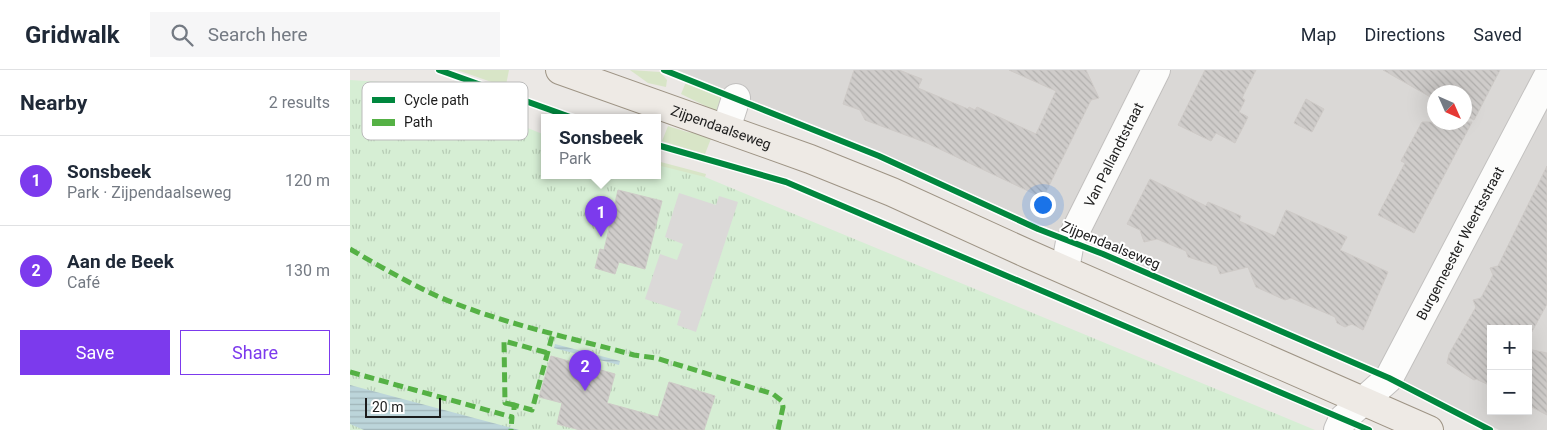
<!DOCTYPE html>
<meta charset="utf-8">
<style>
:root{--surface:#fff;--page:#f6f6f7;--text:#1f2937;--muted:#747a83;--line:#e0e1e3;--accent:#7c3aed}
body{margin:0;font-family:Roboto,sans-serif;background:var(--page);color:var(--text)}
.controls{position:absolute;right:15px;bottom:15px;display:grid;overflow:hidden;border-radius:0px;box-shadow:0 5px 20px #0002}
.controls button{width:45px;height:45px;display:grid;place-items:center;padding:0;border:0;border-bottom:1px solid var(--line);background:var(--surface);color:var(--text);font:25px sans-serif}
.compass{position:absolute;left:1077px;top:15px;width:45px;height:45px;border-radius:50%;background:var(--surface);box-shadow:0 5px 20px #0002;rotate:135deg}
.scale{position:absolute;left:15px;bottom:12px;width:76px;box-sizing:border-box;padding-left:5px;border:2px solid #1c1c1c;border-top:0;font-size:14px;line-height:18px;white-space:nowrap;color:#1c1c1c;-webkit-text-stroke:4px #fff;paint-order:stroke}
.you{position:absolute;left:692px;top:134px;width:18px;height:18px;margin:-12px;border:4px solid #fff;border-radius:50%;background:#1a73e8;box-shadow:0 0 0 8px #1a73e833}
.badge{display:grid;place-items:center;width:32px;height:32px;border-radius:50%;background:var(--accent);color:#fff;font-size:16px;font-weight:700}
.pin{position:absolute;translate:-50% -41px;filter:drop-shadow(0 1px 2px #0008)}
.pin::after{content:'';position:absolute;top:26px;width:18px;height:15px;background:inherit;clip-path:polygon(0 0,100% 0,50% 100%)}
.popup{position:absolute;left:191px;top:44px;width:120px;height:65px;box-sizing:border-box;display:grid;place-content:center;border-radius:0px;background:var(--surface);filter:drop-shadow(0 1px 4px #0005);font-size:16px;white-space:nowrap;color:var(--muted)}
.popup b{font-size:19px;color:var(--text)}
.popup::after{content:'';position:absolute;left:50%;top:100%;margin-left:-10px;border:10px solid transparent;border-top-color:var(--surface)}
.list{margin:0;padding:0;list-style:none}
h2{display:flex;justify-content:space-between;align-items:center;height:65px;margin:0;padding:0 20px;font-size:21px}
h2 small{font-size:16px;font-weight:400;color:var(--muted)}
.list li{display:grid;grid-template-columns:32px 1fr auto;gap:15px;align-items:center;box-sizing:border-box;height:90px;padding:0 20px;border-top:1px solid var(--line)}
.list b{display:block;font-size:19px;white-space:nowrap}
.list p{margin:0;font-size:16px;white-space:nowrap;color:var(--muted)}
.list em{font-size:16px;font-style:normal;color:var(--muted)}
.actions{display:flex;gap:10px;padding:15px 20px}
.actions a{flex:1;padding:11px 0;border:1px solid var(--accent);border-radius:0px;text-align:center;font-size:18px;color:var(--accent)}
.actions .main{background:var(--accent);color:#fff}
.icon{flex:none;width:28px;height:28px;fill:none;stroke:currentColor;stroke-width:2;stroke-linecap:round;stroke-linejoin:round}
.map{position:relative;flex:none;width:1197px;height:360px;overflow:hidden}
header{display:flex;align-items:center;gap:30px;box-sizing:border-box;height:70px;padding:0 25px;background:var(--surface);border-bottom:1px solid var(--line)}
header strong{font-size:24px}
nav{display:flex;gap:28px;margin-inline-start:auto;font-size:18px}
.search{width:350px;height:45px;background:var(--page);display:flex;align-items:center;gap:12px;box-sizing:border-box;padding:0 18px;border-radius:0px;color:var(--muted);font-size:19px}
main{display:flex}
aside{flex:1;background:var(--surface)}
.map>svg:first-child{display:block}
.residential{fill:#dad8d6;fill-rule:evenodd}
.grass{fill:#d8e5c7}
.park{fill:url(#park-tufts)}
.parking{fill:#dbd9d8}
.water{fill:url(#water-rules)}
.building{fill:url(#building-back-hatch);stroke:#cecac7}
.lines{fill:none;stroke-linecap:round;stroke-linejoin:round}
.minor-casing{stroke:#c2c0bf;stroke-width:30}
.major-casing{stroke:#9e9485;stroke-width:30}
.minor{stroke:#fcfcfb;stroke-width:28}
.major{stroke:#eeeae5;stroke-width:28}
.quiet{stroke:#55b145;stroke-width:5;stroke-dasharray:10 5;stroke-linecap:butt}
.cycleway-casing{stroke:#fff;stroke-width:9}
.cycleway{stroke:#00873e;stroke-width:6}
.labels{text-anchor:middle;stroke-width:4;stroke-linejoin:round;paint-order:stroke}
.street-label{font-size:14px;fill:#1c1c1c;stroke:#fff}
.key{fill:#fff;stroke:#bbb;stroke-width:1}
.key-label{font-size:14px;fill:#1c1c1c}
</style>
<header>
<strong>Gridwalk</strong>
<div class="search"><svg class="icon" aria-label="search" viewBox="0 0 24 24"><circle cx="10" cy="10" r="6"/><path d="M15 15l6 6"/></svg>Search here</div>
<nav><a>Map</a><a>Directions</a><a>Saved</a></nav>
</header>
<main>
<aside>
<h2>Nearby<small>2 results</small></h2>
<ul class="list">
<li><span class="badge">1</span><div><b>Sonsbeek</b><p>Park · Zijpendaalseweg</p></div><em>120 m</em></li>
<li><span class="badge">2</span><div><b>Aan de Beek</b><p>Café</p></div><em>130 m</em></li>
</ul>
<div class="actions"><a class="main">Save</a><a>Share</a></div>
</aside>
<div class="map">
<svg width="1197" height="360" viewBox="0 0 1197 360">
<defs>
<pattern id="park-tufts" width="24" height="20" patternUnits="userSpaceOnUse" patternTransform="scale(1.25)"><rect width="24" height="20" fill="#d6eed4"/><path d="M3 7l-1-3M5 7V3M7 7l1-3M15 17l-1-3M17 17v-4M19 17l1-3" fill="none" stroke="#b7ccb5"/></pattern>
<pattern id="water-rules" width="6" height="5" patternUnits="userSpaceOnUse" patternTransform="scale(1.25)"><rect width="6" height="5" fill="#bcd5da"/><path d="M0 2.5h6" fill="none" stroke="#a1b6ba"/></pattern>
<pattern id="building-back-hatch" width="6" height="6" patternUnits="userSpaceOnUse" patternTransform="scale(1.25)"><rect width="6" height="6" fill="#cfccca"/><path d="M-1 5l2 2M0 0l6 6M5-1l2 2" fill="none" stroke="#b1afad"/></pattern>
</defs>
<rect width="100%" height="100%" fill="#ebe8e5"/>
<path class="residential" d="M327,0H1197V360H1149L1052,311L918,251L691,155L529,82ZM1084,22H1114V52H1084ZM1141,259H1178V341H1141Z"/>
<g class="grass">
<path d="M107,0H159L156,15L153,16Z"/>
<path d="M280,0L310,2L317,10L316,17L298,13Z"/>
<path d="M336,12L378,29L372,44L331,24Z"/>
<path d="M318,56L337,62L362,66L355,84L312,71Z"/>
<path d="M307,91L356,104L350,123L307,106Z"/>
</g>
<path class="park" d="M0,10L31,12L98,26L195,65V106H307V95L355,107L965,360H0Z"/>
<path class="parking" d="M329,123L366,135L369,126L388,132L346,262L327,255L331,241L295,229L310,184L327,190L333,174L315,167Z"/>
<g class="water">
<path d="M205,274L270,291L269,295L204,278Z"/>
<path d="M0,315L169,360H14L0,354Z"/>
</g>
<g class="building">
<path d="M504,0H549L572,9L568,18L618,39L619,37L625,40L627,37L686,64L706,21L659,0H736L749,28L741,30L693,128L577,73L515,50L510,40L493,34Z"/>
<path d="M855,0H906L892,28L895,30L889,42L898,47L885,73L866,63L861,71L828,55Z"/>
<path d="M1033,0H1150L1124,50L1114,45V22H1084V29Z"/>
<path d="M956,29L974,39L962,62L944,53Z"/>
<path d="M1072,52H1122L1064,163L1028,145L1055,93L1051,91Z"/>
<path d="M1197,96V234L1178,269V259H1141V316L1126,309L1124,310L1097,293L1099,284L1126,237L1123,230L1131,228L1143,205L1140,198L1148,196Z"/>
<path d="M800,109L856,136L858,132L891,146L889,151L925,166L936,140L997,167L990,180L1038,202L1013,260L1002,254L995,257L987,253L985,247L941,228L935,230L906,217L898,197L870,204L867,196L838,187L836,181L807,169L794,172L790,160L777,154Z"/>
<path d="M268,120L312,131L295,199L269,192L265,204L245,198L250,179L254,180Z"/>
<path d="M1178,279L1197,283V345L1178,335Z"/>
<path d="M201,286L265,304L257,333L308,347L319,312L365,326L354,360H230L207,354L212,333L189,327Z"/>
</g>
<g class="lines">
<defs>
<g id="minor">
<path d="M376,59L386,28"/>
<path id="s1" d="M715,199L720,172L806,0"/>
<path id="s2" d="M988,360L993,349L1039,308L1197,8"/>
</g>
<g id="major">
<path id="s3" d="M210,0L460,89L542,122L678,184L1079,360"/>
</g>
</defs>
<use href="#minor" class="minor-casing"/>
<use href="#major" class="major-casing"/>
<use href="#minor" class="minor"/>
<use href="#major" class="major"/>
<g class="quiet">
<path d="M0,179C29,196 57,212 87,226C149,253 218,267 284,285L306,288L423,324L432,331L433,337L428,360"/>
<path d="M0,302L162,347L161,360"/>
<path d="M164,335L155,333L154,271L198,283"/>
<path d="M164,340V335L182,340L203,263"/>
</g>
<defs>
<g id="cycleway">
<path d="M89,0L223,48"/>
<path d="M314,0L529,86L688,159L753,184L1039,308L1140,360"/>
<path d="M307,75L436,112L1019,360"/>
</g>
</defs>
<use href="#cycleway" class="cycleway-casing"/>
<use href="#cycleway" class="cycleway"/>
</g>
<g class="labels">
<g class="street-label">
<text dy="5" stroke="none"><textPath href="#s3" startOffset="171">Zijpendaalseweg</textPath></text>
<text dy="5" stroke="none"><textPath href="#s1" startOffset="125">Van Pallandtstraat</textPath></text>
<text dy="5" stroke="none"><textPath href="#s2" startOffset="226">Burgemeester Weertsstraat</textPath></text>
<text transform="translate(761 175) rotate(22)" y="5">Zijpendaalseweg</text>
</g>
</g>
<rect x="12" y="12" width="166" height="58" rx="8" class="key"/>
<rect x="22" y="27" width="23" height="6" fill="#00873e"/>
<rect x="22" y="49" width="23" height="7" fill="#55b145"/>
<g class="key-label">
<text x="54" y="35">Cycle path</text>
<text x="54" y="57">Path</text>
</g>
</svg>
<div class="controls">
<button>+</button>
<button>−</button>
</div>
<svg class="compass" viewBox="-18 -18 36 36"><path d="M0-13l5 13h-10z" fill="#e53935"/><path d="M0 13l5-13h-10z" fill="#747a83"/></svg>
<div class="scale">20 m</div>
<div class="you"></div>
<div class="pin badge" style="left:251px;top:167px">1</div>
<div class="popup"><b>Sonsbeek</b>Park</div>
<div class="pin badge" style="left:235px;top:321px">2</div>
</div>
</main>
